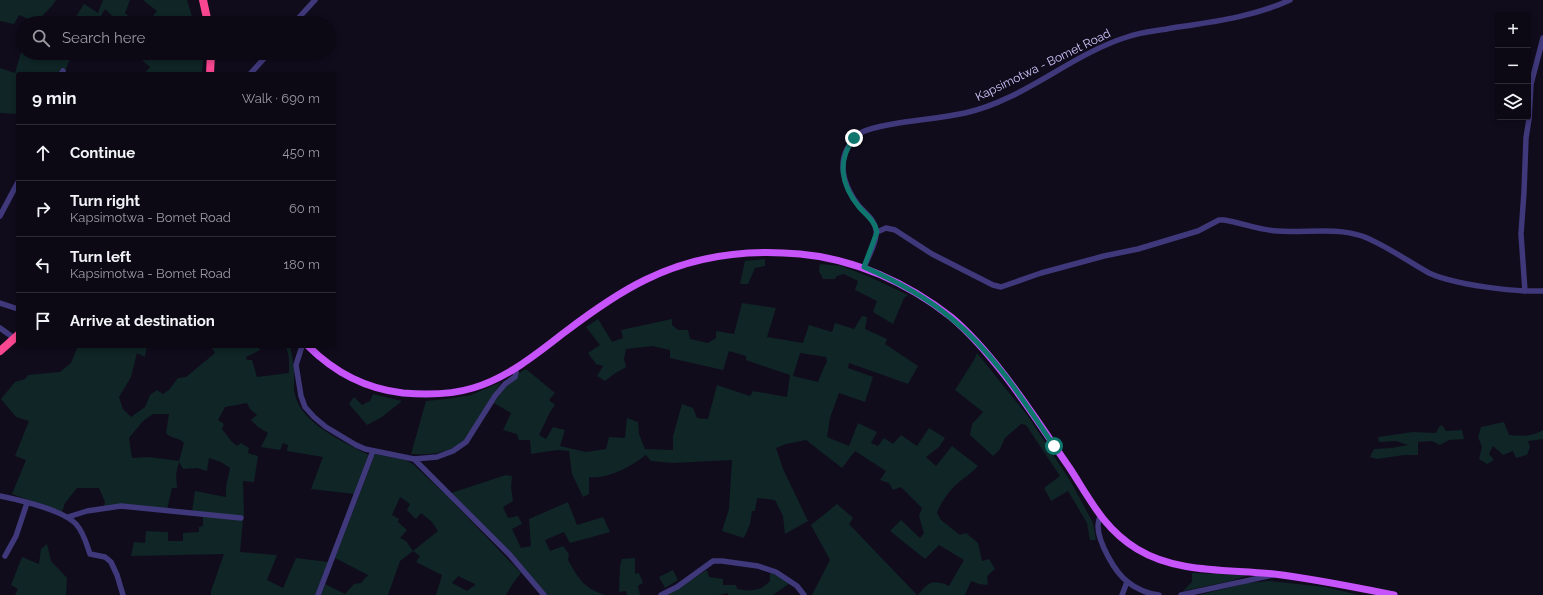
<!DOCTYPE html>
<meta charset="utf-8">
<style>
:root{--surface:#0c0915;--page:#15121e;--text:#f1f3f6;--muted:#9a9aa0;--line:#2c2a34}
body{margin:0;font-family:Raleway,sans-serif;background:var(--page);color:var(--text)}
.controls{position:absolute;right:12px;top:12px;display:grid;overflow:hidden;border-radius:4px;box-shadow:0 2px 6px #0003}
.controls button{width:36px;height:36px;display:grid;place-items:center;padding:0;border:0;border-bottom:1px solid var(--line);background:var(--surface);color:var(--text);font:20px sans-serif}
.stop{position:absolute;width:12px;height:12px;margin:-9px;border:3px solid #0f766e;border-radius:50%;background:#fff}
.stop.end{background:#0f766e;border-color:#fff;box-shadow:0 1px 4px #0008}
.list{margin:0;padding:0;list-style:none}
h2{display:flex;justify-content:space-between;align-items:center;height:52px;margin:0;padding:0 16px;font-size:17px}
h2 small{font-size:13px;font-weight:400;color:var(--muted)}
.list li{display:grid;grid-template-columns:26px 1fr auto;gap:12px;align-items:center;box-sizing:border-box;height:56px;padding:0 16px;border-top:1px solid var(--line)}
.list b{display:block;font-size:15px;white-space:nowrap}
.list p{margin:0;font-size:13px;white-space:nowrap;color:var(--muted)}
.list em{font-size:13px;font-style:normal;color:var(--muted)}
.icon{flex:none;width:22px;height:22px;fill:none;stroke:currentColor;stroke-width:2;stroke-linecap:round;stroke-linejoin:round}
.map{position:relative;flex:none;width:1543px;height:595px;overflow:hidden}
.search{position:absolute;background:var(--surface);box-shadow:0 2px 6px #0003;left:16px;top:16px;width:320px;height:44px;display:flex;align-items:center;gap:10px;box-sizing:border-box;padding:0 14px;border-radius:22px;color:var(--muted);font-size:15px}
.panel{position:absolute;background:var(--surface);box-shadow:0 2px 6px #0003;left:16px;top:72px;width:320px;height:276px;border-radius:4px}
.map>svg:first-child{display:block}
.green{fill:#0f2526;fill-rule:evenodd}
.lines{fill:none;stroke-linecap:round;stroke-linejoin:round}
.minor{stroke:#3f387a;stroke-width:5.5}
.major{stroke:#c753fa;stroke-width:7}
.highway{stroke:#fa4791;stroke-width:8}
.route{stroke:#0f766e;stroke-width:5}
.labels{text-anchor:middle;stroke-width:4;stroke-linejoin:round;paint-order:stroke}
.street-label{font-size:12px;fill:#d2c8fe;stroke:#100c1c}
</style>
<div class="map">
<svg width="1543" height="595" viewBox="0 0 1543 595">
<rect width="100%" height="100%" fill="#100c1c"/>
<g class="green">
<path d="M0,0H56C51,9 42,14 37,23L19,15L14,24L0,21Z"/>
<path d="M103,0H130L125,13L137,23H117L118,21L105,9L97,23H72L84,4L98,13Z"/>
<path d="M143,0H187L194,23H147L157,11Z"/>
<path d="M23,46V53H66L71,56L64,74H18V114L0,113V68L15,73Z"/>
<path d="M134,53H202L203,60L202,74H144L150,67Z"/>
<path d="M765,259V266L755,268L748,284H740L745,261Z"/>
<path d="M820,264L841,266L870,277L908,295L904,298L893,324L873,312L877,301L855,290L858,281L844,274L837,276L835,279H823L819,271Z"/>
<path d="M742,303L776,308L767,337L803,343L809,325L832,332L835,323L854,329L862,316L867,317L865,329L887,339L885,344L918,366L908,384L849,363L848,368L873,377L865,402L839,393L830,418L827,437L849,446L858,423L877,432L871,443L878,446L884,438L893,444L901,435L917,446L929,428L945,438L939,447L926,457L936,466L952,446L978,466C972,473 965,477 958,483C949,491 941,502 937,513L941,520L960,535L966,533L978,543L982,561L989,559L995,569L987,576L988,585L979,584L971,581L965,595H918C928,582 933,579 949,586L964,560L939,545L925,559L890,531L901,520L920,538L924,533L919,516L922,508L901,487L893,490L889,483L880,480L886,471L855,451L842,468L806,440L786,444L776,448L783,469L808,521L785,534L783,516L775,500L757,498L755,511H752L750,524L744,538L722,531L729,509L732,460L672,463L651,461L646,455C629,467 610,479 589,477V494L583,497L572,474L569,451L557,450L531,454L530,440H519L517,434L503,430L511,413L494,403L506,386L517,379L519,373L526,369L555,393L549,400L555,405L550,412L539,435L546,439L553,427L565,430L560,446L586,452L606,449L609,437L625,438L627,418L638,422L639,434L645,449L673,450V436L682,404L693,408L697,418L708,419L717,385L750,396L753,391L787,397L790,375L746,360V356L729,351L723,370L670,358V350L652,346L626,349L624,359L626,367L614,374L605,381L597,376L603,366L596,364L588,353L600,345L586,327L598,319L612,342L623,338L621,330L672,319V325L678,330H688L690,339L708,343L716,338V331L734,334ZM800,353L826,357L827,362L824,367L818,382L793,376Z"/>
<path d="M78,346H147L145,357L137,353L131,377L119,397L123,409L131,417L145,407L150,395L157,390L163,394L169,390L178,378L186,377L215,353L211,346H258L260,350L246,357L247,360H252L257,377L289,373V358L286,346H290C292,354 293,362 294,370C295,378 293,387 295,395C302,424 344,442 369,455L354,494L311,489L323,457L287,451L288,445L283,443L280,450L261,447L268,433L258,427L251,420L257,415L250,409L247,403L225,407L218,420L224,424L222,429L232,442L237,446L241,443L249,448L248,453L258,456L254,482L243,481L244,517L192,512L195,491L226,497V487L230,468L221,462L209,458L207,471L197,468L183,469L179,462L176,474L177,488H172L167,510L104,506L105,502L99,488H77L65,503L62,512L12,494L26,460L15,456L29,421L16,417L1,399L15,382L25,379L28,375L60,372L71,363ZM153,414H169L166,433C171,439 179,437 184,443L179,461L149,457L132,458L129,438L143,421Z"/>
<path d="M977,353L1028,416L1071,482L1093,523L1096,540H1090L1087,523L1068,491L1051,501L1044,488L1060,476L1026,425L1021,424L1005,438L1000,449L993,456L970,435L972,424L983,412L955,390L974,360Z"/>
<path d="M501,382C492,397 473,434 461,443C447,454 427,455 411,454L426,401L446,399L471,395Z"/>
<path d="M373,394L402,401L382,417L367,425L349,404L354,397L362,405L370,401Z"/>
<path d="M1504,422L1509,435C1521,436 1532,437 1543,430V439L1528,441L1530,447L1527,455L1516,458L1513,451L1503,455L1493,446L1489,454L1494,460L1487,464L1479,459L1482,447L1478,437L1481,427Z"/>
<path d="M1442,425L1446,431L1462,430L1464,439L1449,440L1440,445L1432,441L1418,442V455H1404L1377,459L1370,457L1374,449L1391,448L1408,445L1396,441L1379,442L1378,437L1413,432L1436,433L1439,427Z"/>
<path d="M375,454L405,460L413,464L447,496L521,573L513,583L506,595H436L442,575L416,562L420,556L413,551L400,561L388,595H321L325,584L345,594L354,584L361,583L368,575L335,558ZM400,497L410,504L407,510L416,519L421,513L432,522L438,531L413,551L406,541L400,538L407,530L398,522L399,519L392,515ZM458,576L475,584V585L467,591L452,583Z"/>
<path d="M506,475L512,476L511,487L513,501L503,507L508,518L518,516L522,524L512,529L521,548L531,546L529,519L568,502L577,525L603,517L610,532L570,543L564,532L545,540L550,551L563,546L569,554L568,560C579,579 583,588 605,595H547L513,556L451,493Z"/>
<path d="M837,504L853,518L849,524L917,595H812L830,560L811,525Z"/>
<path d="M203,516L243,520L240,552L277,555L267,580L283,588L296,558L328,562L315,595H211V591L224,554L131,556L134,542L145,543L146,531L168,532V541H183V533L199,532V527L203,526Z"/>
<path d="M47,544L51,561L67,578L66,595H15L18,589L11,585L22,557L39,564L41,549Z"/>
<path d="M635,558V574L639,573L643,583L638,586L640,595H627L626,591L619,592L620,566L622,559Z"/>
<path d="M673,570L678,580L665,588L659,577Z"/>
<path d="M707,570L709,577L723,579V585H736L737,589C751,591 760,592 770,581V573L779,576L790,583L773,595H728V593L719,595H666Z"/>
<path d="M1192,573L1249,575L1231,581L1183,591L1192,582Z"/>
<path d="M1269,581L1325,587L1359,595H1199L1248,583Z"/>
</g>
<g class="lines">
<g class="minor">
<path d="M294,23L315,0"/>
<path d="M61,74L63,71"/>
<path d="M250,74L269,53"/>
<path d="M0,216L18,182"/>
<path d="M877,232L886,228L895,230L932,254L993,285L1001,287L1041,273L1104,256L1138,249L1198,231L1219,220H1224C1242,223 1259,230 1277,231C1305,233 1335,227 1362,236C1386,245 1407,261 1429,273C1455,285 1514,292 1543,291"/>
<path d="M864,267C868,258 878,239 876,230C875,220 865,213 859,206C847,191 837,168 847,149C850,144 855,136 860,133C870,128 882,126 893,124C917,120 941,118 965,113C1024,100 1070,55 1127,37C1141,32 1157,31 1172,28C1212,22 1253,17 1290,0"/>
<path d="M1525,291L1521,234L1524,192L1526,138L1529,119L1531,84L1543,38"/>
<path d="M0,303L18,309"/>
<path d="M0,328L14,338"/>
<path d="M302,346L296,365L301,396L305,407L314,417L326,427L356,445L365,449L414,459L437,457L453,451L466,442L495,396L505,384L515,377L516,373V368"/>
<path d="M414,459L510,555L544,595"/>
<path d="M0,496C19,500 63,510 76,524C84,533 86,543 90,554L105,557L111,562L117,575L123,595"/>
<path d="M1100,516C1099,519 1098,523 1098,526C1098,542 1115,573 1128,582C1136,589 1149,594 1159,595"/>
<path d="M68,517L87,511L121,506L241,518"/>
<path d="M5,556L16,536L27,503"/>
<path d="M318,595L373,451"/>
<path d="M661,595L677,587L713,561H722L758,566L776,572L797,586L804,595"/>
<path d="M1122,595L1127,582"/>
<path d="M1181,595L1273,575"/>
</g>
<path class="major" d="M308,346C334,372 367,389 403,393C426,395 450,395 473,388C507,378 537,354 565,332C590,313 616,294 645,280C693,256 747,249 800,254C855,259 908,283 951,317C996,355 1035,418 1069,467C1090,499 1103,528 1137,549C1178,574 1229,569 1274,574C1315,579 1354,587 1394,595"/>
<g class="highway">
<path d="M203,0L208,23"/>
<path d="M210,74L211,53"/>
<path d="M0,351L18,335"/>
</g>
</g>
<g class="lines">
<path class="route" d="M854,138C837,161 841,185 859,207C866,215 875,221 877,232L864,267C894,280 925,296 951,318C993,352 1024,401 1054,446"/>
</g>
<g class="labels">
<g class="street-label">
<text transform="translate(1043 65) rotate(-26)" y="4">Kapsimotwa - Bomet Road</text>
</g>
</g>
</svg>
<div class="controls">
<button>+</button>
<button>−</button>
<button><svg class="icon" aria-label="layers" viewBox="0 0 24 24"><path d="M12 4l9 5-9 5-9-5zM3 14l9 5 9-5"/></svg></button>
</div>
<div class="stop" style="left:1054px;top:446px"></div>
<div class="stop end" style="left:854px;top:138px"></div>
<div class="search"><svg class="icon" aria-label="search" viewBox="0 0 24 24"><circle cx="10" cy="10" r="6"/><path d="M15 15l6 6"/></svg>Search here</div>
<section class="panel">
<h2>9 min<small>Walk · 690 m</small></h2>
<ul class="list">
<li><svg class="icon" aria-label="ahead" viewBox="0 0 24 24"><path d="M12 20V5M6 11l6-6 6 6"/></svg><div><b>Continue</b></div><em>450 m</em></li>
<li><svg class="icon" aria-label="right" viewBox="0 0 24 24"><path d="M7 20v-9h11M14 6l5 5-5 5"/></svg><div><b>Turn right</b><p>Kapsimotwa - Bomet Road</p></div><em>60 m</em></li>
<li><svg class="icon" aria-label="left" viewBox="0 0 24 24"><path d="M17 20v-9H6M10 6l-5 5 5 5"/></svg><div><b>Turn left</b><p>Kapsimotwa - Bomet Road</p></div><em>180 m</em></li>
<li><svg class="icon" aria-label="arrive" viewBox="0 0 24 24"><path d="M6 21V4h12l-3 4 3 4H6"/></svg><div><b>Arrive at destination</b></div></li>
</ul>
</section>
</div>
